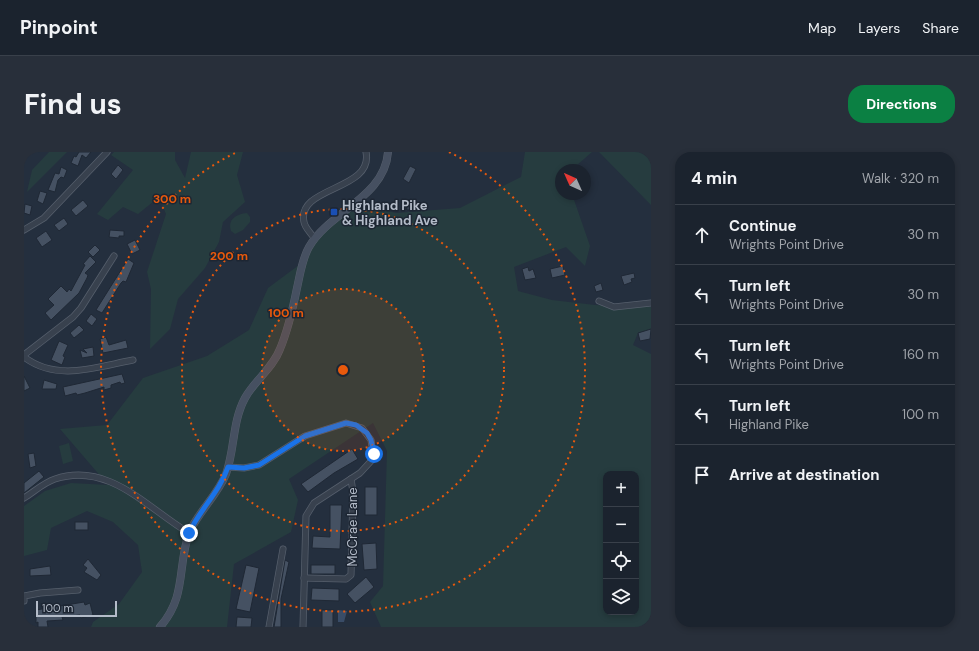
<!DOCTYPE html>
<meta charset="utf-8">
<style>
:root{--surface:#1b232e;--page:#282f3a;--text:#f1f3f6;--muted:#a0a4aa;--line:#39404a;--accent:#0b8043}
body{margin:0;font-family:"DM Sans",sans-serif;background:var(--page);color:var(--text)}
.controls{position:absolute;right:12px;bottom:12px;display:grid;overflow:hidden;border-radius:8px;box-shadow:0 2px 6px #0003}
.controls button{width:36px;height:36px;display:grid;place-items:center;padding:0;border:0;border-bottom:1px solid var(--line);background:var(--surface);color:var(--text);font:20px sans-serif}
.compass{position:absolute;left:531px;top:12px;width:36px;height:36px;border-radius:50%;background:var(--surface);box-shadow:0 2px 6px #0003;rotate:315deg}
.scale{position:absolute;left:12px;bottom:10px;width:81px;box-sizing:border-box;padding-left:4px;border:2px solid #b4bcc9;border-top:0;font-size:11px;line-height:14px;white-space:nowrap;color:#b4bcc9;-webkit-text-stroke:3px #1d2633;paint-order:stroke}
.stop{position:absolute;width:12px;height:12px;margin:-9px;border:3px solid #1a73e8;border-radius:50%;background:#fff}
.stop.end{background:#1a73e8;border-color:#fff;box-shadow:0 1px 4px #0008}
.list{margin:0;padding:0;list-style:none}
h2{display:flex;justify-content:space-between;align-items:center;height:52px;margin:0;padding:0 16px;font-size:17px}
h2 small{font-size:13px;font-weight:400;color:var(--muted)}
.list li{display:grid;grid-template-columns:26px 1fr auto;gap:12px;align-items:center;box-sizing:border-box;height:60px;padding:0 16px;border-top:1px solid var(--line)}
.list b{display:block;font-size:15px;white-space:nowrap}
.list p{margin:0;font-size:13px;white-space:nowrap;color:var(--muted)}
.list em{font-size:13px;font-style:normal;color:var(--muted)}
.icon{flex:none;width:22px;height:22px;fill:none;stroke:currentColor;stroke-width:2;stroke-linecap:round;stroke-linejoin:round}
.map{position:relative;flex:none;width:627px;height:475px;overflow:hidden;border-radius:16px}
header{display:flex;align-items:center;gap:24px;box-sizing:border-box;height:56px;padding:0 20px;background:var(--surface);border-bottom:1px solid var(--line)}
header strong{font-size:19px}
nav{display:flex;gap:22px;margin-inline-start:auto;font-size:14px}
.intro{display:flex;align-items:center;justify-content:space-between;box-sizing:border-box;height:96px;padding:0 24px}
h1{margin:0;font-size:28px}
.button{padding:10px 18px;border-radius:16px;background:var(--accent);color:#fff;font-size:14px;font-weight:700}
main{display:flex;gap:24px;padding:0 24px}
aside{flex:1;background:var(--surface);border-radius:16px;box-shadow:0 2px 6px #0003}
.map>svg:first-child{display:block}
.green{fill:#263c3f;fill-rule:evenodd}
.water{fill:#394c67}
.building{fill:#455162;stroke:#1f2835}
.lines{fill:none;stroke-linecap:round;stroke-linejoin:round}
.street-casing{stroke:#565f6c;stroke-width:7}
.secondary-casing{stroke:#565f6c;stroke-width:8}
.street{stroke:#38414e;stroke-width:5.5}
.secondary{stroke:#465061;stroke-width:7}
.route{stroke:#1a73e8;stroke-width:5}
.ring{fill:none;stroke:#e8590c;stroke-width:2;stroke-dasharray:2 4}
.transit-dot{fill:#1a4fb4;stroke:#1d2633;stroke-width:1.5}
.labels{text-anchor:middle;stroke-width:3;stroke-linejoin:round;paint-order:stroke}
.poi-label{font-size:13px;font-weight:bold;fill:#b4bcc9;stroke:#1d2633;text-anchor:start}
.street-label{font-size:13px;fill:#b4bcc9;stroke:#1d2633}
.centre{fill:#e8590c;stroke:#1d2633;stroke-width:2}
.ring-label{font-size:12px;text-anchor:middle;font-weight:bold;fill:#e8590c;stroke:#1d2633;stroke-width:3;stroke-linejoin:round;paint-order:stroke}
</style>
<header>
<strong>Pinpoint</strong>
<nav><a>Map</a><a>Layers</a><a>Share</a></nav>
</header>
<div class="intro"><h1>Find us</h1><a class="button">Directions</a></div>
<main>
<div class="map">
<svg width="627" height="475" viewBox="0 0 627 475">
<rect width="100%" height="100%" fill="#242f3e"/>
<g class="green">
<path d="M25,0H43L3,40L8,18Z"/>
<path d="M90,0H151V8L161,26L167,0H219L213,23L221,50L199,70L195,90L181,116L154,147L146,177L126,197L127,137L123,120L142,62L135,45L114,62L99,55L84,68L73,62L109,18L87,3Z"/>
<path d="M501,0H568L552,14L550,18H537V42H548L566,94L561,114L542,95L490,115L494,139L528,148L571,153L627,155V177L614,181L609,193L627,202V475H357L346,450L359,434L363,299L349,271L265,327L274,348L267,380L210,412L203,475H67L69,470L95,452L118,420L114,393L89,370L63,359L27,376L23,398L0,404V354L21,339L47,331L84,333L36,277L83,273L119,226L183,204L225,178L244,136L279,110L284,97L335,47L342,54L372,61L436,56L497,25ZM582,322H612V460H582Z"/>
<path d="M575,0H627V53Z"/>
<path d="M223,61L226,65V70L219,78L211,82L207,79C203,67 213,62 223,61Z"/>
<path d="M45,291L49,309L39,312L35,294Z"/>
</g>
<path class="water" d="M314,458L323,459L320,470H314Z"/>
<g class="building">
<path d="M55,0H67L62,6L58,3L54,14L47,11L50,4L52,5Z"/>
<path d="M94,13L99,18L92,27L87,22Z"/>
<path d="M386,14L392,17L385,31L379,27Z"/>
<path d="M37,15L43,18L40,26L37,25L34,28L31,40L24,38L31,21L35,22Z"/>
<path d="M16,39L23,41L19,52L13,49Z"/>
<path d="M59,48L64,54L52,64L47,58Z"/>
<path d="M383,51H392L391,58H383Z"/>
<path d="M1,52L8,54L6,63L0,61Z"/>
<path d="M40,66L44,72L35,79L30,73Z"/>
<path d="M86,78L100,79V84H95V86L85,85Z"/>
<path d="M22,79L28,88L18,95L12,86Z"/>
<path d="M111,88L116,98L108,102L103,92Z"/>
<path d="M71,93L76,98L69,105L64,100Z"/>
<path d="M66,104L72,110L61,121L64,123L63,126L55,141L27,168L21,161L30,153L24,147L37,134L43,140L45,137L47,139L61,113L59,112Z"/>
<path d="M104,107L110,111L102,130L99,129L97,131L78,161L72,158Z"/>
<path d="M539,114L541,123L528,126L526,117Z"/>
<path d="M504,115L505,119L509,117L512,126L501,128L498,117Z"/>
<path d="M610,121L611,126L607,127L608,130L600,133L597,124Z"/>
<path d="M577,131L579,138L572,140L570,134Z"/>
<path d="M67,162L73,167L68,174L62,169Z"/>
<path d="M55,173L60,178L50,186L46,181Z"/>
<path d="M627,177L626,187L616,189L614,181Z"/>
<path d="M82,185L85,193L102,188L104,196L79,201L76,187Z"/>
<path d="M35,189L44,193L39,204L41,205L38,213L27,208Z"/>
<path d="M69,195L70,204L58,206L56,198L63,201L59,197Z"/>
<path d="M98,222L101,231L97,232L96,230L87,233V236L80,238V235L61,241L53,243L52,241L41,244L39,235Z"/>
<path d="M0,224L6,236L0,239Z"/>
<path d="M20,228L33,232L32,237H18Z"/>
<path d="M328,297L334,307L310,321L284,340L277,332Z"/>
<path d="M10,301L12,314L6,316L4,302Z"/>
<path d="M15,319L20,325L0,341V331Z"/>
<rect x="341" y="335" width="12" height="28"/>
<path d="M306,353H318L316,397L288,396L289,384L306,385Z"/>
<rect x="51" y="370" width="13" height="8"/>
<path d="M352,391L353,417L340,418L338,392Z"/>
<path d="M64,407L77,423L73,428L60,420L63,416L59,413Z"/>
<path d="M261,408L265,410L257,447V475H250Z"/>
<path d="M222,413L235,416L226,460L212,457Z"/>
<rect x="287" y="413" width="24" height="9"/>
<path d="M26,414L27,423L6,424V417Z"/>
<path d="M342,425L350,435L331,451L323,442Z"/>
<path d="M288,436L315,437V449L287,448Z"/>
<path d="M60,450L61,453L66,451L69,463L57,466L56,463L38,465L39,468L23,469L24,475H14V470L12,471V458Z"/>
<rect x="298" y="458" width="11" height="17"/>
<path d="M213,465L228,466L227,475H212Z"/>
</g>
<g class="lines">
<defs>
<g id="street">
<path d="M0,78L20,66L83,0"/>
<path d="M290,86C287,81 281,76 280,70C272,34 350,39 342,0"/>
<path d="M575,149L590,155L627,151"/>
<path d="M0,203L49,165L57,156L90,104"/>
<path d="M0,205C33,230 72,215 109,208"/>
<path d="M204,315L220,316L235,313L281,284L322,271L338,276L347,288L349,302L348,308L336,321L290,351L282,364L279,475"/>
<path d="M0,346C10,340 19,331 31,327C85,309 124,357 165,381"/>
<path d="M280,426L322,427L327,423L329,340L327,327"/>
<path d="M0,444L16,441L54,438"/>
<path d="M0,448V449"/>
<path d="M245,475L259,397"/>
</g>
<path id="secondary" d="M136,475C163,444 153,416 165,381C174,360 193,344 202,322C211,297 208,270 221,246C231,228 249,216 256,197C264,178 269,156 273,136C276,123 278,107 285,95C305,60 361,45 364,0"/>
</defs>
<use href="#street" class="street-casing"/>
<use href="#secondary" class="secondary-casing"/>
<use href="#street" class="street"/>
<use href="#secondary" class="secondary"/>
</g>
<g class="lines">
<path class="route" d="M165,381C176,357 195,341 204,315L220,316L235,313L281,284L322,271L332,273L343,281L347,288L350,302"/>
</g>
<circle cx="319" cy="218" r="81" fill="#e8590c" fill-opacity=".12"/>
<g class="ring">
<circle cx="319" cy="218" r="81"/>
<circle cx="319" cy="218" r="161"/>
<path d="M425 0A242 242 0 1 1 213 0"/>
</g>
<rect class="transit-dot" x="306" y="56" width="8" height="8" rx="2"/>
<g class="labels">
<g class="poi-label">
<text x="318" y="58">Highland Pike<tspan x="318" dy="15">&amp; Highland Ave</tspan></text>
</g>
<g class="street-label">
<text transform="translate(328 375) rotate(-90)" y="5">McCrae Lane</text>
</g>
</g>
<circle cx="319" cy="218" r="6" class="centre"/>
<g class="ring-label">
<text x="148" y="51">300 m</text>
<text x="205" y="108">200 m</text>
<text x="262" y="165">100 m</text>
</g>
</svg>
<div class="controls">
<button>+</button>
<button>−</button>
<button><svg class="icon" aria-label="locate" viewBox="0 0 24 24"><circle cx="12" cy="12" r="6"/><path d="M12 2v4M12 18v4M2 12h4M18 12h4"/></svg></button>
<button><svg class="icon" aria-label="layers" viewBox="0 0 24 24"><path d="M12 4l9 5-9 5-9-5zM3 14l9 5 9-5"/></svg></button>
</div>
<svg class="compass" viewBox="-18 -18 36 36"><path d="M0-13l5 13h-10z" fill="#e53935"/><path d="M0 13l5-13h-10z" fill="#a0a4aa"/></svg>
<div class="scale">100 m</div>
<div class="stop" style="left:350px;top:302px"></div>
<div class="stop end" style="left:165px;top:381px"></div>
</div>
<aside>
<h2>4 min<small>Walk · 320 m</small></h2>
<ul class="list">
<li><svg class="icon" aria-label="ahead" viewBox="0 0 24 24"><path d="M12 20V5M6 11l6-6 6 6"/></svg><div><b>Continue</b><p>Wrights Point Drive</p></div><em>30 m</em></li>
<li><svg class="icon" aria-label="left" viewBox="0 0 24 24"><path d="M17 20v-9H6M10 6l-5 5 5 5"/></svg><div><b>Turn left</b><p>Wrights Point Drive</p></div><em>30 m</em></li>
<li><svg class="icon" aria-label="left" viewBox="0 0 24 24"><path d="M17 20v-9H6M10 6l-5 5 5 5"/></svg><div><b>Turn left</b><p>Wrights Point Drive</p></div><em>160 m</em></li>
<li><svg class="icon" aria-label="left" viewBox="0 0 24 24"><path d="M17 20v-9H6M10 6l-5 5 5 5"/></svg><div><b>Turn left</b><p>Highland Pike</p></div><em>100 m</em></li>
<li><svg class="icon" aria-label="arrive" viewBox="0 0 24 24"><path d="M6 21V4h12l-3 4 3 4H6"/></svg><div><b>Arrive at destination</b></div></li>
</ul>
</aside>
</main>
